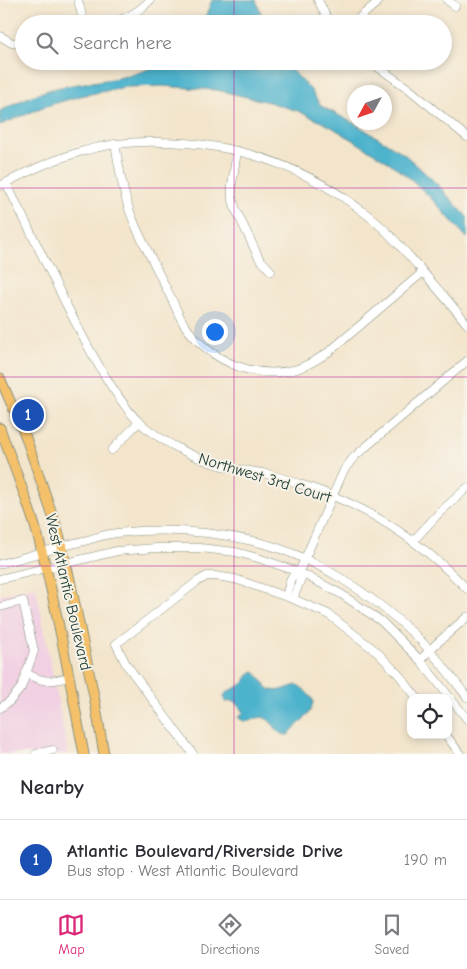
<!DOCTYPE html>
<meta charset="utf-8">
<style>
:root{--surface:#fff;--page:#f2f2f3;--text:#2b2b33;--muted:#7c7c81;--line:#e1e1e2;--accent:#db2777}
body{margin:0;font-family:"Comic Neue",sans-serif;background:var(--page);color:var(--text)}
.controls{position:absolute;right:15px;bottom:15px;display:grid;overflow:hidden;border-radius:10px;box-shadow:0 2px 8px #0003}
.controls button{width:45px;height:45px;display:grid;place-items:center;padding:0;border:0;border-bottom:1px solid var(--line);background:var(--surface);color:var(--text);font:25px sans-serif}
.compass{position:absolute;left:347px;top:85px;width:45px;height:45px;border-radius:50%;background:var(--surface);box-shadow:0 2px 8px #0003;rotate:230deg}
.you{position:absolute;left:214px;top:331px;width:18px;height:18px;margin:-12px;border:4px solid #fff;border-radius:50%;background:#1a73e8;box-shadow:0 0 0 8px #1a73e833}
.badge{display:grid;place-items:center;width:32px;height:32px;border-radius:50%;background:var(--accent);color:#fff;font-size:16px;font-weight:700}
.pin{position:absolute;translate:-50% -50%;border:2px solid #fff;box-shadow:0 1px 5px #0006}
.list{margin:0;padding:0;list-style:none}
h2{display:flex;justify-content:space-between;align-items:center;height:65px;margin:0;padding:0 20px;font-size:21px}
h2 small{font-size:16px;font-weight:400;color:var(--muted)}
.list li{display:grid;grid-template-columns:32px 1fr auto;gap:15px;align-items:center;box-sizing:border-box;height:80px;padding:0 20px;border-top:1px solid var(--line)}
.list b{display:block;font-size:19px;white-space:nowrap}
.list p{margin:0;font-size:16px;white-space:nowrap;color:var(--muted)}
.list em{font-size:16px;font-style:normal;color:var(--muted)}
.icon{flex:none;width:28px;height:28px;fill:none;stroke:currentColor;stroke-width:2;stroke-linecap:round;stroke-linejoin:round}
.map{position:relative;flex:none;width:467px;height:754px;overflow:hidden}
.search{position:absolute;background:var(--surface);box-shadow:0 2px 8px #0003;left:15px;right:15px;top:15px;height:55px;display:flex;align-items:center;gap:12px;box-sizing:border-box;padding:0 18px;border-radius:28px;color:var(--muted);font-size:19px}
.sheet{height:145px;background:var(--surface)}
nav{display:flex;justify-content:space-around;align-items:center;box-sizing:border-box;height:70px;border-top:1px solid var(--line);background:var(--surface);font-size:14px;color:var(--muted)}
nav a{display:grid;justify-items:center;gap:2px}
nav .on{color:var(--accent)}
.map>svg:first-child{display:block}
.built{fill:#f1d0e3}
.water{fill:#4eb3cd;stroke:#367880}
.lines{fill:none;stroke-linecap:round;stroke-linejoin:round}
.minor-casing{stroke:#899180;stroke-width:9}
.major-casing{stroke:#899180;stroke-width:11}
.minor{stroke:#fff;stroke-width:8}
.major{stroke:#f4c16a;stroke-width:9}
.grid{fill:none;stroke:#b5179e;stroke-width:1;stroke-opacity:0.55}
.labels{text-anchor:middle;stroke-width:4;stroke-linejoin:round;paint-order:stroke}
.street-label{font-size:16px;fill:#1f3d34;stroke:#f7f3e8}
</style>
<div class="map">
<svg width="467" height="754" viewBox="0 0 467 754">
<rect width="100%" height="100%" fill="#f7f3e8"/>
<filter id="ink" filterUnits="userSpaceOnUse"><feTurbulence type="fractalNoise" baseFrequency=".02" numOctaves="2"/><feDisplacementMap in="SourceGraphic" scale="10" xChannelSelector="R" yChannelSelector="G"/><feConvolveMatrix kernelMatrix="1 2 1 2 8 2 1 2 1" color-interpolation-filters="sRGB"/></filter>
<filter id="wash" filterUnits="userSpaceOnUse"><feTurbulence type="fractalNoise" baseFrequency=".0096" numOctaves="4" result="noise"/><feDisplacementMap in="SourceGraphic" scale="20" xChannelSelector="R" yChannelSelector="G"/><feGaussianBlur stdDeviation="1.12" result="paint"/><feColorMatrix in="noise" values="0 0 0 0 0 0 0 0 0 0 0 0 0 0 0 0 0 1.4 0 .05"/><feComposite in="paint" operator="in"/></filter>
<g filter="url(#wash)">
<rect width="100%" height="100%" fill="#f3e5cc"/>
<path class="built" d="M36,587L68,754H0V595Z"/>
<g class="water">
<path d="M212,0H256L265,24H200L207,13Z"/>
<path d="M162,61H285L289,67L310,89L321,106L357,125L403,153L437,184L467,217V238L430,197L412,180L390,163L330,126L298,111L269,102L217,90L162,86L126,87L80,96L43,107L0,125V111C20,101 40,91 61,87C90,81 140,79 162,61Z"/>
<path d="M253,671C258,674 260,678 264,683C272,697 285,688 297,685C304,688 308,694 313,700C313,716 297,723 288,735C276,735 275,722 265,718C255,714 249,728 238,717L244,712L236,702L229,701L226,703C218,691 236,690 242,684C246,681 248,675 253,671Z"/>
</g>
</g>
<g filter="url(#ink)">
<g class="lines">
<defs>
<g id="minor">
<path d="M78,0L84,24"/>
<path d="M318,0L330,24"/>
<path d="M447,0L455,6"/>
<path d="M104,24C123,21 137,14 150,0"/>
<path d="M352,24L380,0"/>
<path d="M0,36L12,43H24"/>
<path d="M369,61L409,89L467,137"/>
<path d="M115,144C120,170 123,197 134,222C141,240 152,258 160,276C166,288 172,299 177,311C180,316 182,322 186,327C211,361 255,381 297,369C309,365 320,358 330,351L423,272"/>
<path d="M237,151L232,184V197L236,210L259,258L271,271"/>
<path d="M6,183C27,224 47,266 68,308C83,337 97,366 116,393C123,403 130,414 139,422C162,442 194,458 222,466C237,470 252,471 267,474C279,477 291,481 303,485C366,505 422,542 467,589"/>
<path d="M0,186C26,172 52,160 80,152C106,144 135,141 162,142C237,143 306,167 365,213C385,228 401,247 418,266C434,285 451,304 467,324"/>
<path d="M112,450L139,422"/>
<path d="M413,541L439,513L467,488"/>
<path d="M0,564C29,556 58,547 88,540C97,537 108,534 117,533C162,528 209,531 253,541C312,554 373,595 416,636C435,654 451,676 467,697"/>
<path d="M0,579L117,551L156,548H200L236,552L258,558L299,572L341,594L381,621L420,660L467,719"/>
<path d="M286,596L291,578L299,572L344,470L354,457L467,361"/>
<path d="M293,599L301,578L299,572"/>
<path d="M0,607L23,601L34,651L21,688L10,701L0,708"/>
<path d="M420,660L436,644L467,617"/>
<path d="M26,673C45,684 50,681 70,677"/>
<path d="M446,735L460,754"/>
<path d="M36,754L53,750"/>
<path d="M193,754L126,664L116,644L198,581L207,576H215L235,579L293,599L328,614L377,652L399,675L417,698"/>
</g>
<g id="major">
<path d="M0,378L25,435L59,534L70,580L94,696L104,754"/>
<path d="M0,428C13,465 29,503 39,540C58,611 70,683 84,754"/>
</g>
</defs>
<use href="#minor" class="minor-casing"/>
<use href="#major" class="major-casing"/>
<use href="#minor" class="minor"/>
<use href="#major" class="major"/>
</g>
</g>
<path class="grid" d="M234,0V24M234,61V754M0,188H467M0,377H467M0,566H467"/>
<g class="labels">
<g class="street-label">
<text transform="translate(265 477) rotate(17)" y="6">Northwest 3rd Court</text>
<text transform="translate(69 592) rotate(77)" y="6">West Atlantic Boulevard</text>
</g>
</g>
</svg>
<div class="controls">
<button><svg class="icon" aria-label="locate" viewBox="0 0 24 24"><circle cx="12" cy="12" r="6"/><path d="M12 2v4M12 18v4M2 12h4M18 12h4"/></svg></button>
</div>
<svg class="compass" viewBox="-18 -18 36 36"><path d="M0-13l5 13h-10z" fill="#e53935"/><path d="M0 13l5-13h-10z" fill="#7c7c81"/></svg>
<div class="you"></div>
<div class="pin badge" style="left:28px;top:415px;background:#1a4fb4">1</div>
<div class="search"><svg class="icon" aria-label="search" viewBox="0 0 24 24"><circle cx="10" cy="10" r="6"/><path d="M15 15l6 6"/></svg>Search here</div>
</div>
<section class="sheet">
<h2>Nearby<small></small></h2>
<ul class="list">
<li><span class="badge" style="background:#1a4fb4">1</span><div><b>Atlantic Boulevard/Riverside Drive</b><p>Bus stop · West Atlantic Boulevard</p></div><em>190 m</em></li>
</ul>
</section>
<nav>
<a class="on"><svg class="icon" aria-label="map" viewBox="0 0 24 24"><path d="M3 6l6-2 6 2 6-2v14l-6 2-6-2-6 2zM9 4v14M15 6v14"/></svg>Map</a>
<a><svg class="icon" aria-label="directions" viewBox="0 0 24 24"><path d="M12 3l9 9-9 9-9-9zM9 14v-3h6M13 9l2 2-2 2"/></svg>Directions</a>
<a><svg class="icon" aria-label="saved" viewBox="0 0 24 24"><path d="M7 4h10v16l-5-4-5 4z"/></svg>Saved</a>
</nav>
